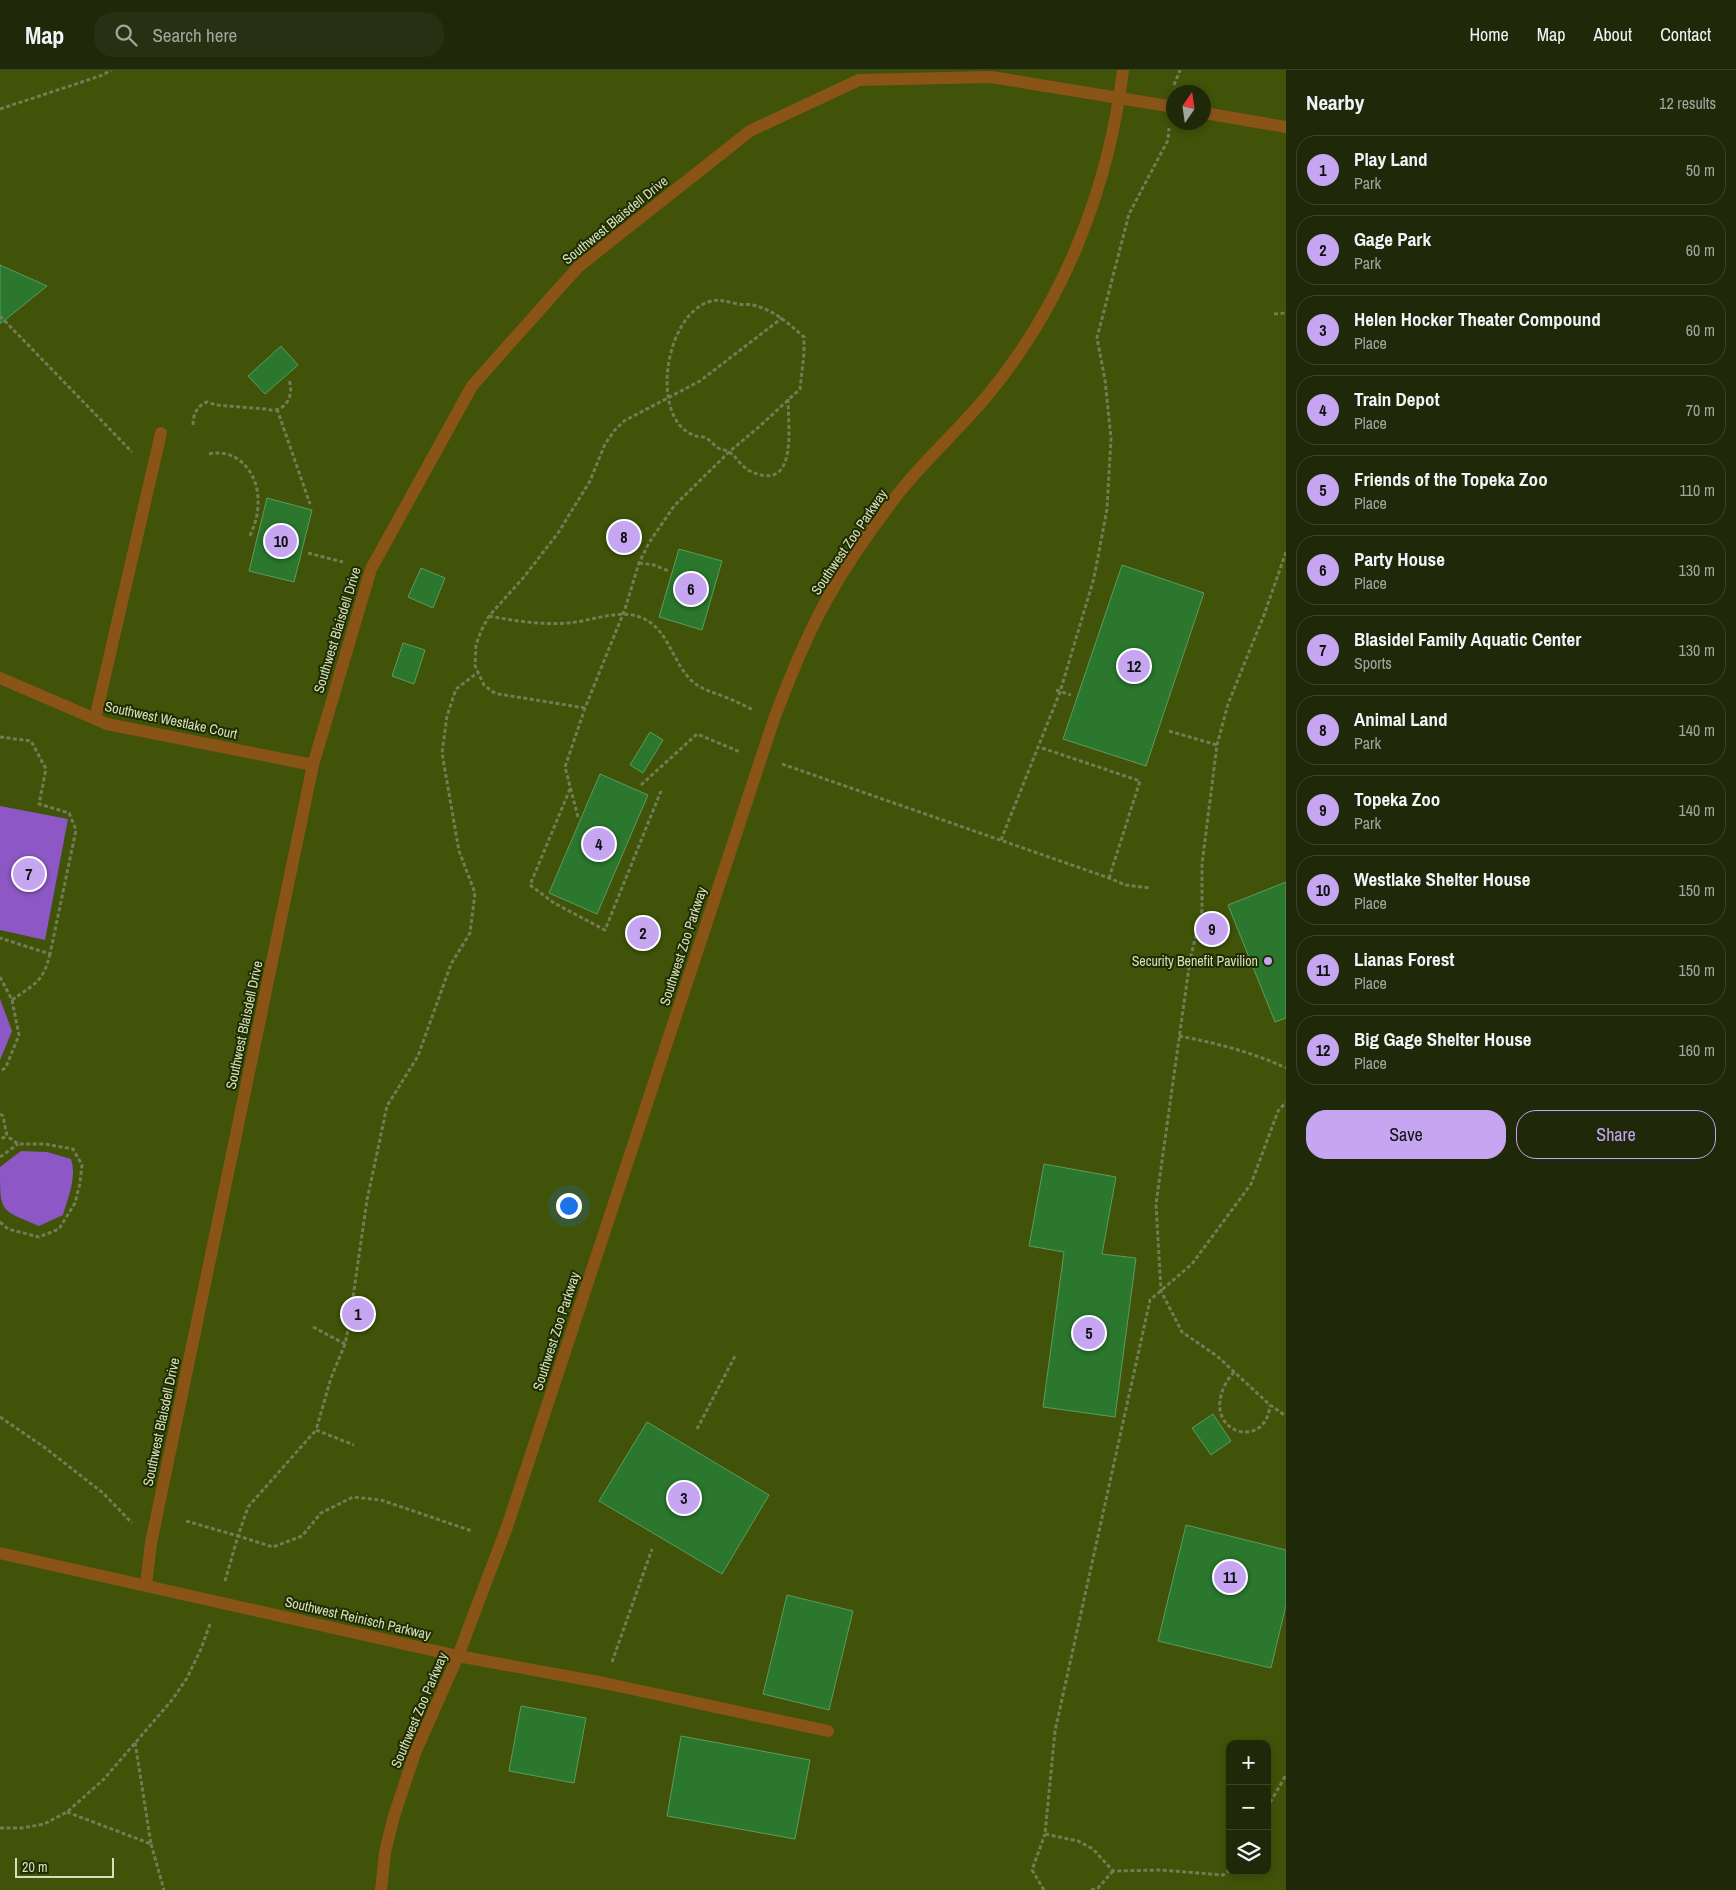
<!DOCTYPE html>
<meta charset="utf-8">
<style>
:root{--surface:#1f2809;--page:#273012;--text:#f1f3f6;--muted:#a1a69c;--line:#3c442a;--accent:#c6a6f0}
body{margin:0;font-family:"Archivo Narrow",sans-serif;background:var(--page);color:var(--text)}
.controls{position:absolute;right:15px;bottom:15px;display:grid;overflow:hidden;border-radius:10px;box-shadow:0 2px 8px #0003}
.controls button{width:45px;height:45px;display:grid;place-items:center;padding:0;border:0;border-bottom:1px solid var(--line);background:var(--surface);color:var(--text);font:25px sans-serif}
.compass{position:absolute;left:1166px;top:15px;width:45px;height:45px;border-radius:50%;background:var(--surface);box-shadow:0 2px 8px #0003;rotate:13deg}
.scale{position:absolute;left:15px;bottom:12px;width:99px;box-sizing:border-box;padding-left:5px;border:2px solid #d3e1bb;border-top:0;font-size:14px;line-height:18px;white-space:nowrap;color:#d3e1bb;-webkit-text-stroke:4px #202b02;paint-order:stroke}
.you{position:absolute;left:568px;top:1135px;width:18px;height:18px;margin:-12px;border:4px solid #fff;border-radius:50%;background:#1a73e8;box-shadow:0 0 0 8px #1a73e833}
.badge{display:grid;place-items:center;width:32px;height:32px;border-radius:50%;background:var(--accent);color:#111;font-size:16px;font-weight:700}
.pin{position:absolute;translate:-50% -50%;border:2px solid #fff;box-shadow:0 1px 5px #0006}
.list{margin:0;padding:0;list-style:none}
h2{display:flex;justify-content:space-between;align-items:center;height:65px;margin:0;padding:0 20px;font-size:21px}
h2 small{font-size:16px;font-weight:400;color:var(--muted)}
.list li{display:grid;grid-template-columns:32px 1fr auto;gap:15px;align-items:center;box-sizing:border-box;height:70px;margin:0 10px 10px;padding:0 10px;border:1px solid var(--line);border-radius:20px}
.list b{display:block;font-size:19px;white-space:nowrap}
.list p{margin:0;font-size:16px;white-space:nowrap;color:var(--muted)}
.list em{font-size:16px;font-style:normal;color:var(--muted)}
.actions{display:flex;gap:10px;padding:15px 20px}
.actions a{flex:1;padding:11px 0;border:1px solid var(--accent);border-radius:20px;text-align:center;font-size:18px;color:var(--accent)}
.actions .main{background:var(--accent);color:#111}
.icon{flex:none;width:28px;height:28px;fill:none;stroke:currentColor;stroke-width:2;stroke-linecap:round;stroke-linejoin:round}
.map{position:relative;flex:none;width:1286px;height:1820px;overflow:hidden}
header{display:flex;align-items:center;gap:30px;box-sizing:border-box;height:70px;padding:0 25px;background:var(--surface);border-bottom:1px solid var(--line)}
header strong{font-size:24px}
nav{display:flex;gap:28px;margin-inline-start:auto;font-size:18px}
.search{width:350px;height:45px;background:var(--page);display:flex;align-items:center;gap:12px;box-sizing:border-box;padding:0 18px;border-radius:20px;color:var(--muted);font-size:19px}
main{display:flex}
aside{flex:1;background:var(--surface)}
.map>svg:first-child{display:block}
.green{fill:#405308;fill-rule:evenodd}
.water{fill:#8d58c5}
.building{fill:#2a772d;stroke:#5f9a5e}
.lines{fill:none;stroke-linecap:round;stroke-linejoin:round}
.path{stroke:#707d55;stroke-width:3;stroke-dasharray:4 2.5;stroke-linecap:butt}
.lane{stroke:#8a5417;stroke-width:12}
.poi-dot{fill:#c6a6f0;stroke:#202b02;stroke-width:2}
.labels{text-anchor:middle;stroke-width:4;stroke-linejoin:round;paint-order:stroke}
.street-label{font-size:14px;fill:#d3e1bb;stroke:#202b02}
.poi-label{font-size:14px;fill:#d3e1bb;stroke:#202b02;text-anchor:end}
</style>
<header>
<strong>Map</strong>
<div class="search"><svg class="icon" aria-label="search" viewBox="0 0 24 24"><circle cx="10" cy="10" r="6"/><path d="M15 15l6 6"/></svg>Search here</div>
<nav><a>Home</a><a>Map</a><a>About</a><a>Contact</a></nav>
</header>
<main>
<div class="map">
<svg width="1286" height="1820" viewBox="0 0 1286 1820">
<rect width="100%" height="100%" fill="#29350c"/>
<path class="green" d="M0,0H1286V1820H0ZM1174,22H1204V52H1174ZM1230,1674H1267V1801H1230Z"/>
<g class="water">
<path d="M0,736L68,749L45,870L0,860Z"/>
<path d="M0,929L12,961L0,990Z"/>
<path d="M21,1081L47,1082L71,1089C77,1108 68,1127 63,1145L39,1156C0,1139 0,1144 0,1097Z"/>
</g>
<g class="building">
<path d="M0,195L47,216L0,254Z"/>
<path d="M281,276L298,295L265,324L248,306Z"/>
<path d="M267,428L312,440L294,512L249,501Z"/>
<path d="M679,479L722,491L702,560L659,547Z"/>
<path d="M1122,495L1204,523L1146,696L1063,669Z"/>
<path d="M421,498L445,508L433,538L408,527Z"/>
<path d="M403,573L425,580L414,614L392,606Z"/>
<path d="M650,662L663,670L643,703L630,695Z"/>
<path d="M600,704L648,725L597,844L549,823Z"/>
<path d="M1286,812V948L1275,952L1228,835Z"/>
<path d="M1044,1094L1116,1107L1102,1184L1136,1188L1115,1347L1043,1337L1064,1182L1029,1176Z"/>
<path d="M1213,1344L1231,1371L1211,1385L1192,1358Z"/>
<path d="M647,1352L769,1425L722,1504L599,1431Z"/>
<path d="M1186,1455L1286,1480V1535L1271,1598L1158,1571Z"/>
<path d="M787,1525L853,1541L829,1640L763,1624Z"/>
<path d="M521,1636L586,1648L574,1713L509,1701Z"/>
<path d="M681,1666L810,1690L795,1769L667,1746Z"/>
</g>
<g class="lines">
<g class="path">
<path d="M1174,15L1180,0"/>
<path d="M0,39L103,5L111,0"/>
<path d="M1274,244L1286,243"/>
<path d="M0,246L132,382"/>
<path d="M277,339L310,434"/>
<path d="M193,355C193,344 197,336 207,332L216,335L266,339C284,345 295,326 289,310"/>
<path d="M209,384C239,377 260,406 258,434C258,446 254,457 249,468"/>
<path d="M1286,482L1264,545L1228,634L1217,675L1202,794V840L1190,890L1156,1134L1161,1221L1182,1262L1217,1286L1270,1335L1286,1346"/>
<path d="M308,483L343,492"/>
<path d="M639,493L654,495L669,501"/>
<path d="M489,546C515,551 541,555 568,553C592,551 617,539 640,547C669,558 671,591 692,611C702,620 713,622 725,627C735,631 744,635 753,640"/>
<path d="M1056,620L1071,625"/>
<path d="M585,638L499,624L493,622L484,615L475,596L476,575L481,561L489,546L524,507L558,463L590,411L605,374L614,361L624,351L700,311L782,248"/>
<path d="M1169,661L1217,675"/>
<path d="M0,667L31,671L46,699L39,734L69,743L76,760L50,884L0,868"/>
<path d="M1042,678L1140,711L1109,808"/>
<path d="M782,694L1109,808L1125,815L1150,818"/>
<path d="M641,715L697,664L740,682"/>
<path d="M570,719L530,815L554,833L605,860L661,721"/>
<path d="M578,747L565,697L585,638L625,539L639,493L649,473L674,436L729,382L760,356L800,319L804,284V267C788,253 774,240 753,235C748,234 743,235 738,234C727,232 719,228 708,232C670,246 655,321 678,353C682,359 689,364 696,366C699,367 703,366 706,368C711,371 714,375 718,378C722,380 726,380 729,382C736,386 740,395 748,400C799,426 788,357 788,328"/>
<path d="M1001,770L1060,622L1094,508L1107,439L1111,368L1105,310L1097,268L1129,144L1168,70L1169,58"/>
<path d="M0,907L12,930L19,965L6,997L0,1002"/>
<path d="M12,930C34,914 43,913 50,884"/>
<path d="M1179,966C1216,973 1252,982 1286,998"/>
<path d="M0,1044L3,1046L7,1066L0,1069"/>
<path d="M0,1087L18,1074"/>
<path d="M0,1152L8,1159L39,1167L59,1159L75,1133L80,1113L82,1095L73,1079L45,1074H18L7,1066"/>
<path d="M313,1257L345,1274L349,1255L367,1130L387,1036L418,986L451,894L470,863L475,823L459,781L442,683L447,646L456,619L477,603"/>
<path d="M345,1274L331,1308L316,1360L354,1375"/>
<path d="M1234,1302C1231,1306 1227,1310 1225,1315C1201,1363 1266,1382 1270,1335"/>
<path d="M0,1347L44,1377L103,1423L132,1453"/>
<path d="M697,1359L735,1286"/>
<path d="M186,1451L238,1466L248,1437L316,1360"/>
<path d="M225,1511L238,1466L273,1477L302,1466L321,1443L353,1427L381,1430L472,1461"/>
<path d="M612,1592L652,1479"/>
<path d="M1267,1738L1286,1705"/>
<path d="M67,1742L151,1774L135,1672"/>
<path d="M0,1758H22L44,1754L67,1742L104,1709L172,1630L187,1608L201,1579L210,1554"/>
<path d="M151,1774L164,1820"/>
<path d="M1230,1800L1223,1805L1160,1800L1113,1801L1093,1779L1078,1771L1045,1764L1055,1661L1150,1230L1192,1194L1251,1114L1278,1041L1286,1032"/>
<path d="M1044,1820L1032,1800L1045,1764"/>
<path d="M1091,1820L1098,1818L1113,1801"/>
</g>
<g class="lane">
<path d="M1204,43L1286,57"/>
<path d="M0,608L107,654L313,695"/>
<path d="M95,649L161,363"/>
<path d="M0,1483L458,1586L604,1613L828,1661"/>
<path d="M146,1515L151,1473L313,695L371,499L472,316L578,197L750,61L859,10L991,7L1174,37"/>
<path d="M381,1820L385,1782L394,1746L415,1683L458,1586L507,1457L774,649C789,609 805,569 826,531C843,500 864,469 886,440C916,397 958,362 991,321C1065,230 1109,116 1123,0"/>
</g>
</g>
<circle class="poi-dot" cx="1268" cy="891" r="5"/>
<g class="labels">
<g class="street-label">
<text transform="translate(615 150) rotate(-39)" y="5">Southwest Blaisdell Drive</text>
<text transform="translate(849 472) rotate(-56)" y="5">Southwest Zoo Parkway</text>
<text transform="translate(337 560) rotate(-73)" y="5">Southwest Blaisdell Drive</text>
<text transform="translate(171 650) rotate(12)" y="5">Southwest Westlake Court</text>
<text transform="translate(683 876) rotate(-72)" y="5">Southwest Zoo Parkway</text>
<text transform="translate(244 955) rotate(-78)" y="5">Southwest Blaisdell Drive</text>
<text transform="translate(556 1261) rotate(-72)" y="5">Southwest Zoo Parkway</text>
<text transform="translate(161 1352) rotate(-78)" y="5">Southwest Blaisdell Drive</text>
<text transform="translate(358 1548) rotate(13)" y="5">Southwest Reinisch Parkway</text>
<text transform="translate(419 1640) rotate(-67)" y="5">Southwest Zoo Parkway</text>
</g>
<g class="poi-label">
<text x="1258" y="896">Security Benefit Pavilion</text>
</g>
</g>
</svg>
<div class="controls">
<button>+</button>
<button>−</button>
<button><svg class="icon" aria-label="layers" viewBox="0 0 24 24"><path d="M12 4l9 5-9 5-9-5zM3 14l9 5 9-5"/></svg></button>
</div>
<svg class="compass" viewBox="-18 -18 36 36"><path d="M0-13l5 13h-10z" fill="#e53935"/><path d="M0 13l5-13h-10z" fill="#a1a69c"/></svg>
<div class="scale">20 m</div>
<div class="you"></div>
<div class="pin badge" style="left:358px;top:1244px">1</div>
<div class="pin badge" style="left:643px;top:863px">2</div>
<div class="pin badge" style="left:684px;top:1428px">3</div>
<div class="pin badge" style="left:599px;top:774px">4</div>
<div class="pin badge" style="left:1089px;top:1263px">5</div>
<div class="pin badge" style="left:691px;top:519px">6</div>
<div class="pin badge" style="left:29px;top:804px">7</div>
<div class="pin badge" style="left:624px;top:467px">8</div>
<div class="pin badge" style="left:1212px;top:859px">9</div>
<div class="pin badge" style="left:281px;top:471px">10</div>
<div class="pin badge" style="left:1230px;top:1507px">11</div>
<div class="pin badge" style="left:1134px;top:596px">12</div>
</div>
<aside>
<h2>Nearby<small>12 results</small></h2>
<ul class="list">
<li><span class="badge">1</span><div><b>Play Land</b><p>Park</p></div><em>50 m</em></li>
<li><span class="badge">2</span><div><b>Gage Park</b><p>Park</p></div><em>60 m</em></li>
<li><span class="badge">3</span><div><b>Helen Hocker Theater Compound</b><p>Place</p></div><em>60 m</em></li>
<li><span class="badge">4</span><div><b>Train Depot</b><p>Place</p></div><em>70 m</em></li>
<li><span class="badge">5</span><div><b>Friends of the Topeka Zoo</b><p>Place</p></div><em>110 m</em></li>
<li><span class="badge">6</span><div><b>Party House</b><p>Place</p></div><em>130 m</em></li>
<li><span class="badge">7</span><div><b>Blasidel Family Aquatic Center</b><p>Sports</p></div><em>130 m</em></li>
<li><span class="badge">8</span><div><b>Animal Land</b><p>Park</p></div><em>140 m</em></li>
<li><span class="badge">9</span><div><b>Topeka Zoo</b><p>Park</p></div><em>140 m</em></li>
<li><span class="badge">10</span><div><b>Westlake Shelter House</b><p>Place</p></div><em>150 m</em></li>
<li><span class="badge">11</span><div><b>Lianas Forest</b><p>Place</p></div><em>150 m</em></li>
<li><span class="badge">12</span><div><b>Big Gage Shelter House</b><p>Place</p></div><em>160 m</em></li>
</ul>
<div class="actions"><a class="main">Save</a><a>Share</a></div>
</aside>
</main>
